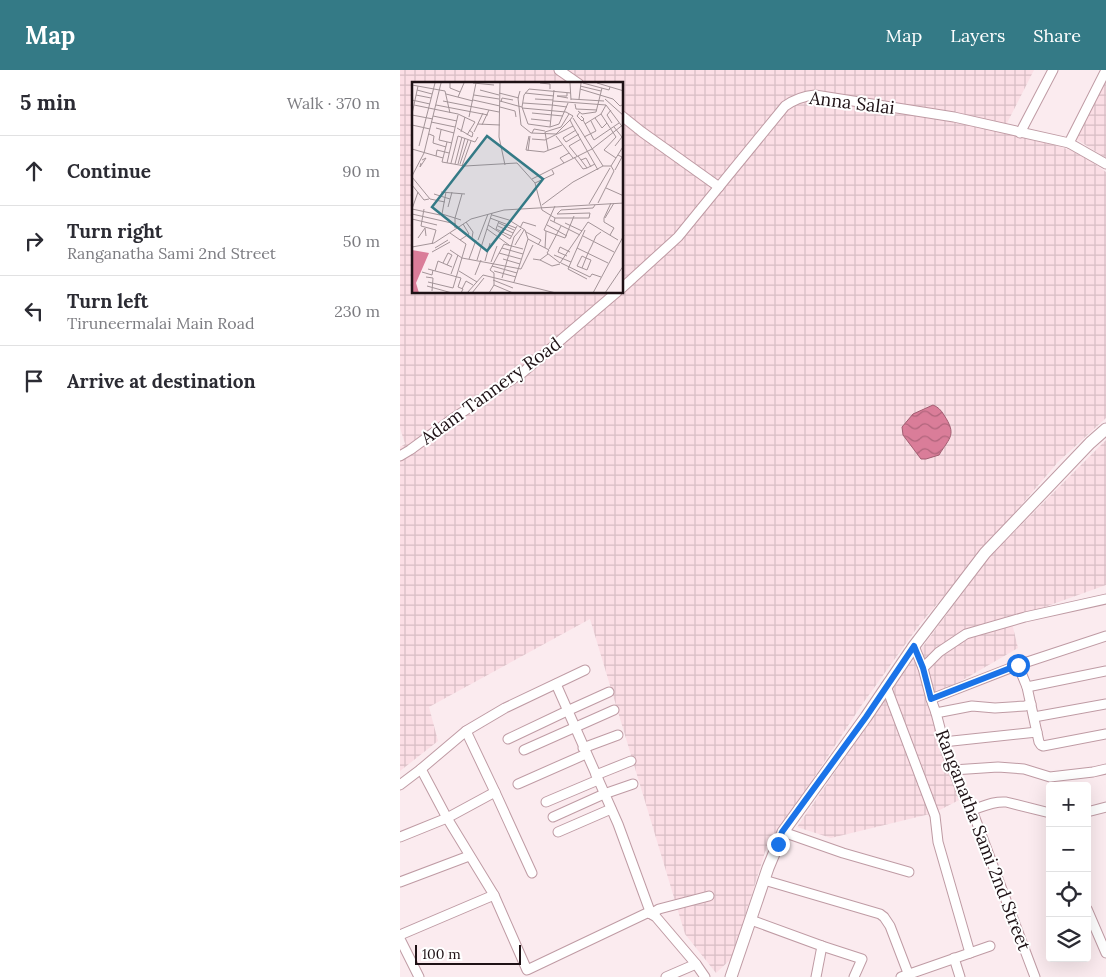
<!DOCTYPE html>
<meta charset="utf-8">
<style>
:root{--surface:#fff;--page:#f2f2f3;--text:#2b2b33;--muted:#7c7c81;--line:#e1e1e2;--accent:#347a86}
body{margin:0;font-family:Lora,serif;background:var(--page);color:var(--text)}
.controls{position:absolute;right:15px;bottom:15px;display:grid;overflow:hidden;border-radius:5px;box-shadow:0 5px 20px #0002}
.controls button{width:45px;height:45px;display:grid;place-items:center;padding:0;border:0;border-bottom:1px solid var(--line);background:var(--surface);color:var(--text);font:25px sans-serif}
.scale{position:absolute;left:15px;bottom:12px;width:106px;box-sizing:border-box;padding-left:5px;border:2px solid #1e1115;border-top:0;font-size:14px;line-height:18px;white-space:nowrap;color:#1e1115;-webkit-text-stroke:4px #fff;paint-order:stroke}
.stop{position:absolute;width:15px;height:15px;margin:-11px;border:4px solid #1a73e8;border-radius:50%;background:#fff}
.stop.end{background:#1a73e8;border-color:#fff;box-shadow:0 1px 5px #0008}
.list{margin:0;padding:0;list-style:none}
h2{display:flex;justify-content:space-between;align-items:center;height:65px;margin:0;padding:0 20px;font-size:21px}
h2 small{font-size:16px;font-weight:400;color:var(--muted)}
.list li{display:grid;grid-template-columns:32px 1fr auto;gap:15px;align-items:center;box-sizing:border-box;height:70px;padding:0 20px;border-top:1px solid var(--line)}
.list b{display:block;font-size:19px;white-space:nowrap}
.list p{margin:0;font-size:16px;white-space:nowrap;color:var(--muted)}
.list em{font-size:16px;font-style:normal;color:var(--muted)}
.icon{flex:none;width:28px;height:28px;fill:none;stroke:currentColor;stroke-width:2;stroke-linecap:round;stroke-linejoin:round}
.map{position:relative;flex:none;width:706px;height:907px;overflow:hidden}
header{display:flex;align-items:center;gap:30px;box-sizing:border-box;height:70px;padding:0 25px;background:var(--accent);color:#fff}
header strong{font-size:24px}
nav{display:flex;gap:28px;margin-inline-start:auto;font-size:18px}
main{display:flex}
aside{flex:1;background:var(--surface)}
.map>svg:first-child{display:block}
.industrial{fill:url(#industrial-grid);fill-rule:evenodd}
.water{fill:url(#water-waves);stroke:#a25d71}
.lines{fill:none;stroke-linecap:round;stroke-linejoin:round}
.minor-casing{stroke:#bf9ba4;stroke-width:11}
.major-casing{stroke:#bf9ba4;stroke-width:13}
.minor{stroke:#fff;stroke-width:9}
.major{stroke:#fff;stroke-width:11}
.route{stroke:#1a73e8;stroke-width:6}
.labels{text-anchor:middle;stroke-width:4;stroke-linejoin:round;paint-order:stroke}
.street-label{font-size:18px;fill:#1e1115;stroke:#fff}
.inset-road{fill:none;stroke:#a39498;stroke-width:1}
.view{fill:#347a86;fill-opacity:0.15;stroke:#347a86;stroke-width:2.5}
.inset-edge{fill:none;stroke:#1e1115;stroke-width:2.5}
</style>
<header>
<strong>Map</strong>
<nav><a>Map</a><a>Layers</a><a>Share</a></nav>
</header>
<main>
<aside>
<h2>5 min<small>Walk · 370 m</small></h2>
<ul class="list">
<li><svg class="icon" aria-label="ahead" viewBox="0 0 24 24"><path d="M12 20V5M6 11l6-6 6 6"/></svg><div><b>Continue</b></div><em>90 m</em></li>
<li><svg class="icon" aria-label="right" viewBox="0 0 24 24"><path d="M7 20v-9h11M14 6l5 5-5 5"/></svg><div><b>Turn right</b><p>Ranganatha Sami 2nd Street</p></div><em>50 m</em></li>
<li><svg class="icon" aria-label="left" viewBox="0 0 24 24"><path d="M17 20v-9H6M10 6l-5 5 5 5"/></svg><div><b>Turn left</b><p>Tiruneermalai Main Road</p></div><em>230 m</em></li>
<li><svg class="icon" aria-label="arrive" viewBox="0 0 24 24"><path d="M6 21V4h12l-3 4 3 4H6"/></svg><div><b>Arrive at destination</b></div></li>
</ul>
</aside>
<div class="map">
<svg width="706" height="907" viewBox="0 0 706 907">
<defs>
<pattern id="industrial-grid" width="8" height="8" patternUnits="userSpaceOnUse" patternTransform="scale(1.25)"><rect width="8" height="8" fill="#fbdee5"/><path d="M0 4h8M4 0v8" fill="none" stroke="#d7bdc4"/></pattern>
<pattern id="water-waves" width="16" height="10" patternUnits="userSpaceOnUse" patternTransform="scale(1.25)"><rect width="16" height="10" fill="#da7d99"/><path d="M0 5q4-4 8 0t8 0" fill="none" stroke="#b0657c"/></pattern>
</defs>
<rect width="100%" height="100%" fill="#fbebef"/>
<g class="industrial">
<path d="M0,0H634L604,59L670,80L692,92L706,102V348L658,392L520,554L461,636L365,782L332,888L316,903L285,864L190,549L29,637L38,671L0,701V377L5,374L0,358ZM14,14H222V222H14Z"/>
<path d="M706,5V88L676,69Z"/>
<path d="M706,370V515L611,549L618,578L530,629L561,729L534,743L431,768L397,757L504,602L590,486Z"/>
</g>
<path class="water" d="M533,335C538,337 541,340 544,345C557,365 550,367 539,385L526,389H521L503,365L502,357L513,344Z"/>
<g class="lines">
<defs>
<g id="minor">
<path d="M159,0L179,14"/>
<path d="M222,46L242,62L319,117"/>
<path d="M620,63L653,0"/>
<path d="M669,73L706,0"/>
<path d="M222,218L278,167L385,36C395,29 403,26 415,25L554,47L669,73L706,94"/>
<path d="M0,386L10,380L55,347L122,303L217,222"/>
<path d="M514,576L523,598L531,629L536,643L546,681L562,723L572,740L635,907"/>
<path d="M618,595L627,617L639,672L641,675L643,676L706,664"/>
<path d="M523,598L539,582L566,564L625,547L706,529"/>
<path d="M156,614L218,754L251,844L259,839L309,826"/>
<path d="M486,616L535,746L538,772L570,883"/>
<path d="M627,617L706,601"/>
<path d="M531,629L618,595L706,566"/>
<path d="M536,643L572,636L595,638L625,636L631,634"/>
<path d="M634,647L706,634"/>
<path d="M66,661L95,722L132,803"/>
<path d="M108,669L167,641L209,622"/>
<path d="M543,672L637,662"/>
<path d="M183,678L218,665"/>
<path d="M124,680L214,640"/>
<path d="M21,699L47,748L94,825L127,900L247,843L251,844L256,847L296,894L305,907"/>
<path d="M553,700L598,697L624,699L650,707L693,702L706,699"/>
<path d="M196,705L231,691"/>
<path d="M118,714L186,684"/>
<path d="M0,715L21,699L66,661L105,638L185,600"/>
<path d="M146,732L198,710"/>
<path d="M572,740C584,736 594,731 606,732L650,743"/>
<path d="M687,742L706,737"/>
<path d="M153,747L204,724L233,714"/>
<path d="M158,762L211,739"/>
<path d="M383,762L443,783L509,802"/>
<path d="M0,767L47,748L95,722"/>
<path d="M364,810L480,844L484,847L490,856L508,903"/>
<path d="M0,812L69,786"/>
<path d="M687,839L706,883"/>
<path d="M351,850L422,876L462,889L454,907"/>
<path d="M0,865L94,825"/>
<path d="M0,869L19,907"/>
<path d="M554,888L560,907"/>
<path d="M266,907L296,894"/>
<path d="M416,907L422,876"/>
<path d="M501,907L590,876"/>
</g>
<path id="major" d="M331,907L368,798L383,762L466,647L514,576L585,483L690,373L706,359"/>
</defs>
<use href="#minor" class="minor-casing"/>
<use href="#major" class="major-casing"/>
<use href="#minor" class="minor"/>
<use href="#major" class="major"/>
</g>
<g class="lines">
<path class="route" d="M378,774L382,762L466,647L514,576L523,598L531,629L618,595"/>
</g>
<g class="labels">
<g class="street-label">
<text transform="translate(452 33) rotate(7)" y="6">Anna Salai</text>
<text transform="translate(91 321) rotate(-36)" y="6">Adam Tannery Road</text>
<text transform="translate(583 770) rotate(69)" y="6">Ranganatha Sami 2nd Street</text>
</g>
</g>
<g transform="translate(12 12)">
<rect width="211" height="211" fill="#fbebef"/>
<path d="M0,168L17,171L4,201L7,211H0Z" fill="#da7d99"/>
<path class="inset-road" d="M38,1V6L48,10M61,1L82,3M88,1L87,55L93,83M128,1L138,2V7M158,1L159,18M171,1L197,8L198,5M185,1L212,9M0,3L33,9L38,31M168,4L189,9M168,7L201,17L208,24L212,22M5,8L20,12M68,8L87,13M108,9L106,16L109,43L119,51L144,52L158,38M87,11L107,16M113,11L142,14M155,11V14H145L156,16M34,12L61,19M4,13L19,16M62,13L87,17M46,15L52,1M123,17L141,18M159,17L192,19M167,17L169,1M193,17L212,34M0,18L18,22M61,18L88,24M31,19L87,30M88,19L106,24M141,19L194,23L189,32L173,42M89,20L90,16L101,18M111,21L140,23M163,22L164,27L185,28M2,23L46,32L63,40L55,53M24,23L76,33M140,23L155,25M194,23L212,47M106,24L110,25L116,42L138,45L142,8M88,25L103,29L104,35M110,25L112,13L117,7L159,11M110,26L154,30L161,34L158,38L161,44M199,28L195,33L200,41M166,29L170,32L184,30L190,6M168,30L165,34L170,39L172,37L169,34M120,31L151,34M0,32L6,4M189,32L204,55L192,68L204,76M0,33L21,37M21,34L45,39M57,35L64,1M161,36L191,84M183,36L190,46L195,41M119,37L138,39M171,38L182,58L207,41M19,40L43,45M66,42L88,43M0,43L18,47M70,43L77,28M138,45L147,42L156,21M202,45L210,55L203,64M24,46L42,51M45,46L60,55L61,51L57,48M29,48L27,58L40,61M164,48L151,56L154,60L167,52M49,50L53,35M62,50L71,31M120,51L122,47L133,49M17,52L22,54L21,61L34,65M117,54L114,68L132,70L150,63M144,54L161,76M172,55L184,49L179,39M120,57L133,58L161,44L186,88M7,64L23,1M0,67L31,76M136,68L133,50L149,45L157,32M116,69L118,54M24,74L25,68L37,71M165,74L157,64L169,57M166,74L175,86L183,82M162,75L171,87L175,86M31,76L30,80L53,84L105,81L123,101L130,128L143,136M31,76L35,60M169,78L174,76L179,85M9,81L8,85L14,76L10,78M35,81L46,33M39,81L46,54L63,60L66,55M152,81L148,76L157,71M43,82L50,55M46,82L53,56M48,82L56,58M50,84L59,59M203,88L210,75L206,73M0,94L12,71L29,1M0,95L18,117L33,120M120,97L180,67L212,42M123,101L142,92L140,88M0,103L12,118L17,117M194,106L212,114M29,110L53,112M34,110L30,132L43,136V146M22,112L38,117M186,121L202,89L199,84M177,122L198,86M130,123L161,100L191,84H199L212,63M36,125L40,110M0,127L28,133M0,127L6,110M12,127L9,144L24,148L20,162M0,132L44,142M80,133L97,138L113,148L116,157L137,168L135,171L148,181L176,140L206,158M78,136L104,146M193,136L202,121M0,137L25,143M49,138L43,136L50,112M138,138L168,153M87,139L84,147L99,154M54,140L61,150L60,156M142,140L143,136H177L178,131L145,132L149,128L181,126L183,123M87,141L102,148M153,141L170,149M76,143L98,157L105,144M135,143L155,154M86,144L101,151M108,146L111,140L124,144M75,147L97,163M173,148L156,187L175,197M134,149L132,148L143,124M114,150L129,158L126,163M198,153L202,146L192,140V136L199,121M171,154L202,170M6,156L13,146L14,154M48,158L57,152L51,142M66,158L76,132M103,163L112,148M0,165L22,161L59,137L92,128L212,121M23,166L36,158M90,166L111,172M133,166L134,149L153,156L162,134M165,166L196,181M137,167L149,144M38,168L50,176L109,187L121,163M20,170L38,160M87,171L109,177M142,173L159,180M155,174L146,170L148,165L158,170M57,177L64,158M91,177L108,182M121,177L128,178L136,172M65,178L80,131M128,178L140,184L148,182M73,179L78,161M79,180L85,164M31,181L36,171L40,173L35,183M149,181L178,195L180,192L189,195M80,184L105,191M170,186L175,188L179,178L174,176L170,174L165,184L170,186L176,171L180,163L184,154L189,150M16,187L49,196L46,205L51,207L49,211M23,189L26,179L40,185M47,189L65,200M82,189L104,195M10,190L20,193L21,188M39,192L46,173M63,193L69,178M14,195L21,196L20,209M90,196L102,155L109,147M81,198L101,206M16,200L41,206L54,162L38,151M102,200L116,157M82,203L101,211M15,204L40,211M50,207L54,199L61,203M55,211L71,193L144,211M60,211L72,196M77,211L82,203V191L78,188L92,162L111,167M181,211L212,153M193,211L212,183"/>
<path class="view" d="M75,54L131,97L75,169L20,125Z"/>
<rect width="211" height="211" class="inset-edge"/>
</g>
</svg>
<div class="controls">
<button>+</button>
<button>−</button>
<button><svg class="icon" aria-label="locate" viewBox="0 0 24 24"><circle cx="12" cy="12" r="6"/><path d="M12 2v4M12 18v4M2 12h4M18 12h4"/></svg></button>
<button><svg class="icon" aria-label="layers" viewBox="0 0 24 24"><path d="M12 4l9 5-9 5-9-5zM3 14l9 5 9-5"/></svg></button>
</div>
<div class="scale">100 m</div>
<div class="stop" style="left:618px;top:595px"></div>
<div class="stop end" style="left:378px;top:774px"></div>
</div>
</main>
